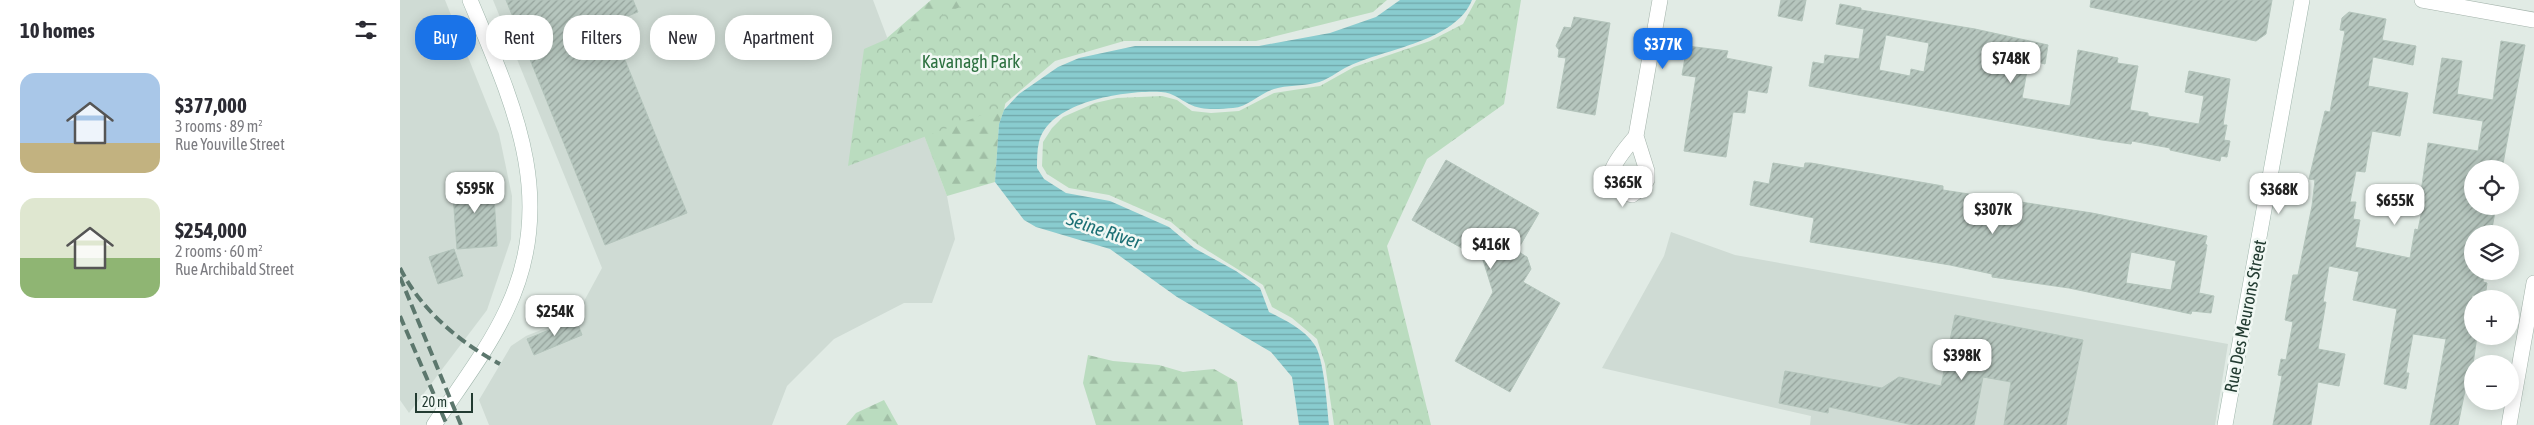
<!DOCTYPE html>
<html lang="en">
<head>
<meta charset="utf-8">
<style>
	:root { --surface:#fff; --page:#f2f2f3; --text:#2b2b33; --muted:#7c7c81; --accent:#1a73e8 }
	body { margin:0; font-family:"Asap Condensed",sans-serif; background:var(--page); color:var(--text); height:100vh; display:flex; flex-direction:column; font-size:19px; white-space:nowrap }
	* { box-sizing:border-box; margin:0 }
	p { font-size:16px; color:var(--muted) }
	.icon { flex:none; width:28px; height:28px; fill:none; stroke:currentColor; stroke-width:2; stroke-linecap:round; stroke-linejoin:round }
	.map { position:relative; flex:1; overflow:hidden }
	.sheet { display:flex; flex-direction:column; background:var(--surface); width:400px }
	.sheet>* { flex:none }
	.guide { position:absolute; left:15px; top:15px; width:475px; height:45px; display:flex; gap:10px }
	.fabs { position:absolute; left:2064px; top:160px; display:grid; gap:10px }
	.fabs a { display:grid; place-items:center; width:55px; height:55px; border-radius:50%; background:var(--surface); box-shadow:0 2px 12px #0003; font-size:25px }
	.scale { position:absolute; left:15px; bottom:12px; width:58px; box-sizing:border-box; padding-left:5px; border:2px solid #223b31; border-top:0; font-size:14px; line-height:18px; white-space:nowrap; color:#223b31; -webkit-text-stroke:4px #f1f8f4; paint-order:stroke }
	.price { position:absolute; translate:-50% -42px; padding:0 11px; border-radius:10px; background:#fff; color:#222; font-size:16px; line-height:32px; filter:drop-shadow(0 1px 2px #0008) }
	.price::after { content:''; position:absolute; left:50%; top:30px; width:15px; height:11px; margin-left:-8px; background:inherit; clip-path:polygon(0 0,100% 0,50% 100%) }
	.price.on { background:var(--accent); color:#fff }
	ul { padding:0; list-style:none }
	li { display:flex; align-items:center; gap:15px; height:125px; padding:0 20px }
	li span { display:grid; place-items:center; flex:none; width:140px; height:100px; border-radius:15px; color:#555 }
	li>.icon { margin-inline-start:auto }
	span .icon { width:60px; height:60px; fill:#fffc; stroke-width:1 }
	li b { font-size:21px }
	h2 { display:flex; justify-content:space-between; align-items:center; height:60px; padding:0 20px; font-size:21px }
	.pill { padding:0 18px; border-radius:20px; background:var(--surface); box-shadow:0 2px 12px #0003; font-size:18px; line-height:45px }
	.pill.on { background:var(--accent); color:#fff }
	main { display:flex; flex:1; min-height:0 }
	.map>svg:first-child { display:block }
	.built { fill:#cfdbd4 }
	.forest { fill:url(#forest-firs) }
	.park { fill:url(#park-crowns) }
	.water { fill:url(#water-rules) }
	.building { fill:url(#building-hatch); stroke:#b3c4bb; fill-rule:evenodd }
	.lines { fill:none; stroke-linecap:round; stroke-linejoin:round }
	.street-casing { stroke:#a4b3ab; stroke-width:16 }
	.secondary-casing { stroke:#a0b6ac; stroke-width:16 }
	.street { stroke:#fff; stroke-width:15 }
	.secondary { stroke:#fff; stroke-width:15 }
	.rail { stroke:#5c776d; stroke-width:4; stroke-dasharray:10 5; stroke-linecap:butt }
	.labels { text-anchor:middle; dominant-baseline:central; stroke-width:5; stroke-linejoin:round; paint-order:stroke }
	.park-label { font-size:18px; fill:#2d7140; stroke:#f1f8f4 }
	.street-label { font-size:18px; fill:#223b31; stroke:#f1f8f4 }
	.water-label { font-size:19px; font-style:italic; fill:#1d7075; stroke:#f1f8f4 }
</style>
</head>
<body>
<main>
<section class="sheet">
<h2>10 homes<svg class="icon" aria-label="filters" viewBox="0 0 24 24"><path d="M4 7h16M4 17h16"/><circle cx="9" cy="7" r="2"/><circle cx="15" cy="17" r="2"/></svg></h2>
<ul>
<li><span style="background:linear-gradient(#a9c7e8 70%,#c2b280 0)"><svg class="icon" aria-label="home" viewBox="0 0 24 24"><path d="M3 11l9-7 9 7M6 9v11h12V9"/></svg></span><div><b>$377,000</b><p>3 rooms · 89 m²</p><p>Rue Youville Street</p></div></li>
<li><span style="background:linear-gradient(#dfe7d0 60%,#8fb573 0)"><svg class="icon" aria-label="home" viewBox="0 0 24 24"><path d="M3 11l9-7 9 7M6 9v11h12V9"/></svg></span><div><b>$254,000</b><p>2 rooms · 60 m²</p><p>Rue Archibald Street</p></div></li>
</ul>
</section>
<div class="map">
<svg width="2134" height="425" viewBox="0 0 2134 425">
	<defs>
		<pattern id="forest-firs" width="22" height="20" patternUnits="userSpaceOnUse" patternTransform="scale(1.25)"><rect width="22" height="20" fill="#badcbf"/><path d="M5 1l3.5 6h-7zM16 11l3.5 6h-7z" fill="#a0bea5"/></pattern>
		<pattern id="park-crowns" width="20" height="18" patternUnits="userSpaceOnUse" patternTransform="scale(1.25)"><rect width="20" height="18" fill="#badcbf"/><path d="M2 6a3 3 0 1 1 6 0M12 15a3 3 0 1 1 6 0" fill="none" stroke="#a0bea5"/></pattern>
		<pattern id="water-rules" width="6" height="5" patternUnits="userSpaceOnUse" patternTransform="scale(1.25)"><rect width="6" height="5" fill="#89cccf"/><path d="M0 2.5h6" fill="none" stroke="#70a7a9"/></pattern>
		<pattern id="building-hatch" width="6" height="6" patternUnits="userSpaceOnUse" patternTransform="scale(1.25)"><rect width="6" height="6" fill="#b6c6be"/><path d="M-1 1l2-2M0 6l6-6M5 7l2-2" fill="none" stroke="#94a29b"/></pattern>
	</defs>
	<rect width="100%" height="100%" fill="#e1ebe5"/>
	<g class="built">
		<path d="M0,0H45L99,134L112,196L111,239L87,310L9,413L0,400Z"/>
		<path d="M93,0H473L547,196L555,239L532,303H504L434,339L387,386L372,425H89L79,400L111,346L126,336L176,316L202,268Z"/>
		<path d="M1271,232L1335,255L1828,344L1815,425H1410L1411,416L1202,368L1264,256Z"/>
	</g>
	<g class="forest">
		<path d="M531,0H711L618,40L604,110L599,124L595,182L547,196L487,38Z"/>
		<path d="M688,355L713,361L759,365L783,372L814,369L837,382L843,425H696L683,383Z"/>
		<path d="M484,400L498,425H446L456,413Z"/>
	</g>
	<g class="park">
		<path d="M576,0H987L973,12L856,41H724L655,61L600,108L448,166L464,49Z"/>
		<path d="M1076,0H1121L1104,104L1027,159L987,246L1031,425H934L925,364L917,339L892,318L872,307L863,285L797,244L771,222L709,195L669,188L647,174L642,166L643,142L652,128L663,117L695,103L717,98L762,96L777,100L792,111L811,113L839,111L874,93L920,86L954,67L1030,41L1063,24Z"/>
	</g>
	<path class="water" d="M1000,0H1072C1056,41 985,49 949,66C938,71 927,81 915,83C902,86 887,85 874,89C860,93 848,107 833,108C819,109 802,111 789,104C779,99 774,93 761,92C727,90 649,101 639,142C637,150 637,160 637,168L644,179L666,193L710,201L769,227L794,248L836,271L860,288L869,312C885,320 904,329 914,344C924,356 927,407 929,425H899L892,377L871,352L777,297L710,249L636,227L624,220L595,182L599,124L604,110L619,94L658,67L679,58L735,46H859L930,33L976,17Z"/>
	<g class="building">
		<path d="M106,0H233L238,12L210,23L287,213L205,245Z"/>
		<path d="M1381,0H1406L1402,21L1378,16Z"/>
		<path d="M1691,0H1872L1866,34L1856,41L1690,7Z"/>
		<path d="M1440,4L1461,8V10L1575,29L1648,45L1645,64L1629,60L1622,98L1670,106L1678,50L1718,58L1717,63L1738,66L1730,110L1748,113V116L1799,124L1804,96L1785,92L1789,71L1830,79L1823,125H1827L1824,140L1830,141L1827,157L1821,156L1820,161L1770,150V148L1732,141L1731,144L1702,140L1409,86L1413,62L1424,64L1425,55L1459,59L1464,29L1436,24ZM1486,35L1529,43L1524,72L1511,69L1510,76L1479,70Z"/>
		<path d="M1949,12L1986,19L1982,40L2016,46L2013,65L1973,57L1968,86L2008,93L2000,136L1972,131L1965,172L1956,171L1950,202H1956L1953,219L1960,220L1955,247L2010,258L2015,229L2018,230L2024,200L2020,199L2028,143L2078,151L2083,121L2033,113L2042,58L2062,61L2057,94L2093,100L2101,41L2125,45L2102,169H2072V206H2096L2091,234H2072V273L2084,276L2083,282L2087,283L2085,298L2072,295V336H2077L2072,371H2069L2058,425H2030L2046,339L2013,334L2006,373H2009L2006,389L1984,384L1997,309L1953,300L1959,272L1929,266L1923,302H1926L1918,349L1945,354L1939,386L1918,382L1911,425H1873L1882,376L1878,375L1881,359L1886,360L1893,322L1885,320L1893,275H1898L1912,206L1915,180L1909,179L1925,111L1930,112L1945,31L1940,30L1942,18Z"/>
		<path d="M1174,17L1210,23L1195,115L1157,108L1166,58L1158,57L1159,50L1156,46L1164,27L1171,28Z"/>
		<path d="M1287,46L1328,51L1326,58L1372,67L1367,93L1348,90L1345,113L1333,112L1326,157L1284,151L1296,77L1282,75Z"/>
		<path d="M1046,160L1139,213L1117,251L1127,257L1131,269L1123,282L1160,303L1110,392L1055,361L1093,292L1083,260L1012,220Z"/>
		<path d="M1373,163L1404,168L1405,163H1411L1543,186V190L1692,213L1807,236L1805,244L1807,245L1799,293L1814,296L1811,313L1792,311L1791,314L1669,288L1592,277V274L1550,265L1410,242L1414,218L1350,205L1354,181L1369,184ZM1731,252L1776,261L1771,290L1726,283Z"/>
		<path d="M93,179L97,246L57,249L52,181Z"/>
		<path d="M54,249L63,276L38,284L29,257Z"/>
		<path d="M1555,315L1683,340L1666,425H1604L1611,382L1583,377L1574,425H1513L1429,407L1428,413L1379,403L1385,371L1482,388L1499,377L1541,386Z"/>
		<path d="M176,319L182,335L134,355L127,339Z"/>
	</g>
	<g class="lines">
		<g class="street-casing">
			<g id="street">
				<path d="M2022,0L2134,20"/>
				<path d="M1236,136C1222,153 1189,187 1232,195L1241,188L1247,180V171L1236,136L1260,0"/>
				<path d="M2109,425L2134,283"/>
			</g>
		</g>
		<g class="secondary-casing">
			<g id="secondary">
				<path d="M34,425C59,387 88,350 107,309C159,199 113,103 70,0"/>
				<path d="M1825,425L1902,0"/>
			</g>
		</g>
		<use href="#street" class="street"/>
		<use href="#secondary" class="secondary"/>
		<g class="rail">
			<path d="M0,268C21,310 59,342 100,364"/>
			<path d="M0,277L61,425"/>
			<path d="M0,316L47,425"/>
		</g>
	</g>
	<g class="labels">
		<g class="park-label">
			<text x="571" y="61">Kavanagh Park</text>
		</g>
		<g class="street-label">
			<text transform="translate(1845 316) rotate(-79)">Rue Des Meurons Street</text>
		</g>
		<g class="water-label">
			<text transform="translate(704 230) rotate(19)">Seine River</text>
		</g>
	</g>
</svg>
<div class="fabs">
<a><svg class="icon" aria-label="locate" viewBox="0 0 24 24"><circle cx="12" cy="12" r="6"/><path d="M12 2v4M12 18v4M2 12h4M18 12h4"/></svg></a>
<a><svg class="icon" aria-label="layers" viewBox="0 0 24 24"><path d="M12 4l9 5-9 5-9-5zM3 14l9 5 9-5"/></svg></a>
<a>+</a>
<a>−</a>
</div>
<div class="scale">20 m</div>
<b class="price on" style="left:1263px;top:70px">$377K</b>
<b class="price" style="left:1611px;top:84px">$748K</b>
<b class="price" style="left:1223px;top:208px">$365K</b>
<b class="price" style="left:75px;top:214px">$595K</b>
<b class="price" style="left:1879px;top:215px">$368K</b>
<b class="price" style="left:1995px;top:226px">$655K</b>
<b class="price" style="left:1593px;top:235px">$307K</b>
<b class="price" style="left:1091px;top:270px">$416K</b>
<b class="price" style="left:155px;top:337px">$254K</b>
<b class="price" style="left:1562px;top:381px">$398K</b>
<div class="guide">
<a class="pill on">Buy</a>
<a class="pill">Rent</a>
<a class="pill">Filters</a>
<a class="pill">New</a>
<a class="pill">Apartment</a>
</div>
</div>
</main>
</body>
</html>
